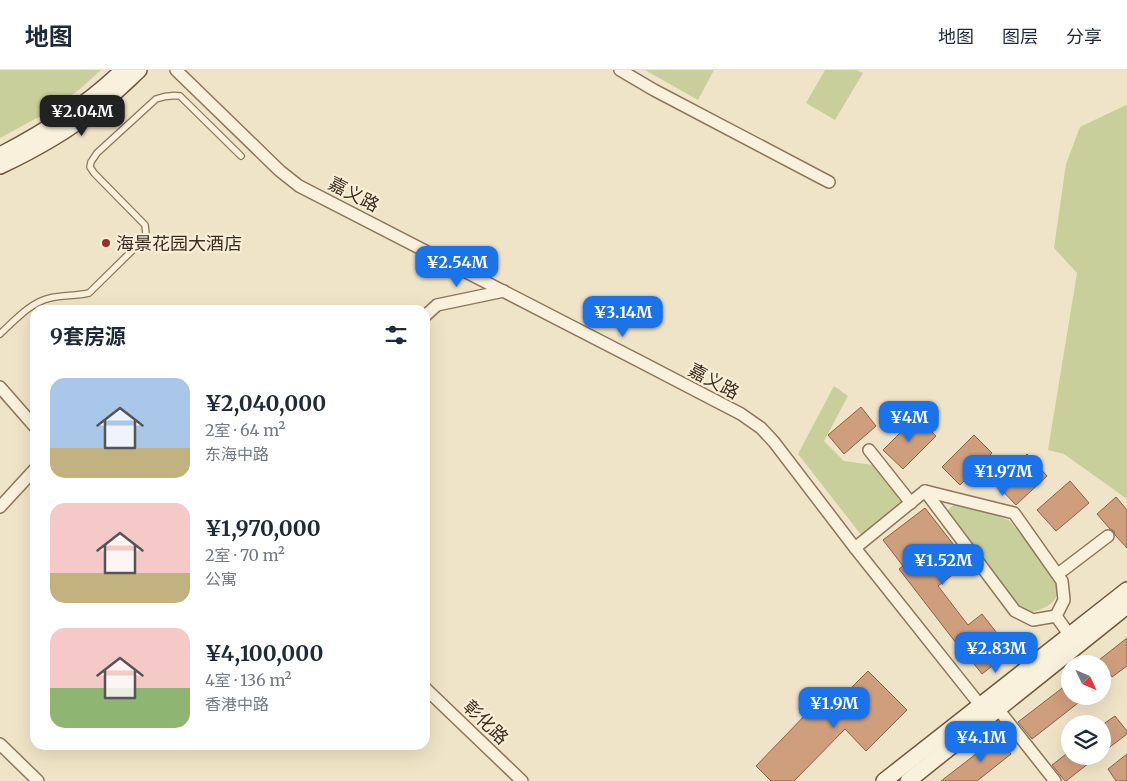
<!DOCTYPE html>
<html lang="zh">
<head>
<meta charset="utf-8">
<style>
	:root { --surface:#fff; --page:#f6f6f7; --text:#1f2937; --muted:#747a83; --line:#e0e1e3; --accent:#1a73e8 }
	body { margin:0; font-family:Merriweather,"Noto Sans SC",serif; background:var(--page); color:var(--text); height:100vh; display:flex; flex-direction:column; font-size:19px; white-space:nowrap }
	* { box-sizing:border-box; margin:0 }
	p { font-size:16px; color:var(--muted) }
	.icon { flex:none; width:28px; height:28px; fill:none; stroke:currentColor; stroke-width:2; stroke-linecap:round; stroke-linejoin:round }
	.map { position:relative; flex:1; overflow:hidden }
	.drawer { position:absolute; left:30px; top:235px; width:400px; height:445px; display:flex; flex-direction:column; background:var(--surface); border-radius:15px; box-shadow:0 5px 20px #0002 }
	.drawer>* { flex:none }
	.needle { width:32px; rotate:134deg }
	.fabs { position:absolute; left:1061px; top:585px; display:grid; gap:10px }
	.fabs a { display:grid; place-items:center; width:50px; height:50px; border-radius:50%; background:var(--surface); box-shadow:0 5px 20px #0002; font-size:25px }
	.price { position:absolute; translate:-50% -42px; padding:0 11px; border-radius:10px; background:var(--accent); color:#fff; font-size:16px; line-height:32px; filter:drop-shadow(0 1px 2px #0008) }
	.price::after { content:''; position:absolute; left:50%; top:30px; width:15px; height:11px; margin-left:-8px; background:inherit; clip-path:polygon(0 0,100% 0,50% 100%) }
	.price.current { background:#222; color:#fff }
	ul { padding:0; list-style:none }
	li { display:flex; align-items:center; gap:15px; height:125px; padding:0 20px }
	li span { display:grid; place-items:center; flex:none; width:140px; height:100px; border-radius:15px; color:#555 }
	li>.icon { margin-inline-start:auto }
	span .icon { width:60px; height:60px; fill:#fffc; stroke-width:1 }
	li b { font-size:21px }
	h2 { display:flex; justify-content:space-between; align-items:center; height:60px; padding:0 20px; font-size:21px }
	header { display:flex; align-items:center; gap:30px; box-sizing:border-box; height:70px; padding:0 25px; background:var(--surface); border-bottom:1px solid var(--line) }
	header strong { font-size:24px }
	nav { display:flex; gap:28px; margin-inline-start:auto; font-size:18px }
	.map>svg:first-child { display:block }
	.green { fill:#c9cf9b }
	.building { fill:#cf9f7d; stroke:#8d5f41 }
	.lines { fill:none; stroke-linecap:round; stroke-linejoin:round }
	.lane-casing { stroke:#8d765c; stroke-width:8 }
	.street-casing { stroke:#8d765c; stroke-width:14 }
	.secondary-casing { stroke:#6f573f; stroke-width:18 }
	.lane { stroke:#faf1dc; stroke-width:5.5 }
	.street { stroke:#faf1dc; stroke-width:11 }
	.secondary { stroke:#faf1dc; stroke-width:15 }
	.poi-dot { fill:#9e2a2b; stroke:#f7eed8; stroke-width:2 }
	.labels { text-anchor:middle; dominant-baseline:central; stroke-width:4.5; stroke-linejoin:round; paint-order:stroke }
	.street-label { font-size:18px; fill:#3d2e20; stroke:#f7eed8 }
	.poi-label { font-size:18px; fill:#3d2e20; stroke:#f7eed8; text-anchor:start }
</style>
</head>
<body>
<header>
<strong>地图</strong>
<nav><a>地图</a><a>图层</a><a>分享</a></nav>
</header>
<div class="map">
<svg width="1127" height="711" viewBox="0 0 1127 711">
	<rect width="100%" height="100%" fill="#f0e4c8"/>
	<g class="green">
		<path d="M0,0H101L80,19L48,42L0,68Z"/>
		<path d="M645,0H714L698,30Z"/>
		<path d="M825,0H857L863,3L835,50L806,33Z"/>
		<path d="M1126,35L1127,36V429L1064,384L1048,380L1077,203L1054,178L1066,94L1080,57Z"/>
		<path d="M834,316L848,326L824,371L844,391L873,395L903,432L862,466L798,384Z"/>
		<path d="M960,429L1010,451L1058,513C1059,534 1047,538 1029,543L1019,537L948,440Z"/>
	</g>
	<g class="building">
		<path d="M861,337L876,356L844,384L828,365Z"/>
		<path d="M916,347L936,366L903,399L883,380Z"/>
		<path d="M974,365L992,383L960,415L942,397Z"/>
		<path d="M1027,384L1047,406L1016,435L996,414Z"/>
		<path d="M1070,411L1089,433L1056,461L1037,440Z"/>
		<path d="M1116,427L1127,440V478L1115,465L1114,461L1110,459L1097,444Z"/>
		<path d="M925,438L968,493L938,516L968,555L982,544L1011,581L982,604L964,581L963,582L899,499L903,496L883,470Z"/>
		<path d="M1127,568V596L1112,607L1102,595V594L1099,590Z"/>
		<path d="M868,601L907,640L866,681L845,659L794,711H771L756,696L812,638L821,648Z"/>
		<path d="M1070,612V626H1087L1032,669L1018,652Z"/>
		<path d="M1115,646L1127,661V664L1102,683V655Z"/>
		<path d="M998,667L1011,684L977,711H941Z"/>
		<path d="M1070,681V686H1098L1066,711H1065L1052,695Z"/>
		<path d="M1127,684V711H1116L1108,699Z"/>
	</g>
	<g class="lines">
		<g class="lane-casing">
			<path id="lane" d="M0,264C14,251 31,232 50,228C63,225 76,226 89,223L144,169L146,164L145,155L94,103L90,97L91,92L97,83L156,29C164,26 172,25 180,26L241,86"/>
		</g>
		<g class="street-casing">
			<g id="street">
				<path d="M176,0L280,101L299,116L641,292L741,344L761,358L774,372L855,478L980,635L998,639L1055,711"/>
				<path d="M620,0L654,20L829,112"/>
				<path d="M425,246L437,235L504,221"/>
				<path d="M0,317L35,357"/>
				<path d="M869,380L911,433"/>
				<path d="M925,421L1015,541L1033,550L1056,546"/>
				<path d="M0,437L35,399"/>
				<path d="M855,478L925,421L1014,443L1062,511L1064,530L1056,546L1073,570"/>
				<path d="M1058,504L1108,466"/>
				<path d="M425,618L522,711"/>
				<path d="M0,674L38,711"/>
			</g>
		</g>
		<g class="secondary-casing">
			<g id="secondary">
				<path d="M0,85C45,62 87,35 123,0"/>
				<path d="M0,96C34,80 66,62 95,39C111,27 125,13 139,0"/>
				<path d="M884,711L1127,520"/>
				<path d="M908,711L1127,536"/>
			</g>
		</g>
		<use href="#lane" class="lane"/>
		<use href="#street" class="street"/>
		<use href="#secondary" class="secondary"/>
	</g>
	<circle class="poi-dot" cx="106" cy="173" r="5"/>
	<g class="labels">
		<g class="street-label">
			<text transform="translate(354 124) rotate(27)">嘉义路</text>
			<text transform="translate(714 311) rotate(28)">嘉义路</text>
			<text transform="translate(486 652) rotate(44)">彰化路</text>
		</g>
		<g class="poi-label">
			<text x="116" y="173">海景花园大酒店</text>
		</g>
	</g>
</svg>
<div class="fabs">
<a><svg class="needle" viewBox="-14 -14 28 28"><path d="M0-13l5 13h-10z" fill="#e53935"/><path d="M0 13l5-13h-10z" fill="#747a83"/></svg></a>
<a><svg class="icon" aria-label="layers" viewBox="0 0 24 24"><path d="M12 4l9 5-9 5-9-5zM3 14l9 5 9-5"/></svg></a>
</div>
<b class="price current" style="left:82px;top:67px">¥2.04M</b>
<b class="price" style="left:457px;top:218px">¥2.54M</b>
<b class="price" style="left:623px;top:268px">¥3.14M</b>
<b class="price" style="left:909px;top:373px">¥4M</b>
<b class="price" style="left:1003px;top:427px">¥1.97M</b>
<b class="price" style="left:943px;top:516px">¥1.52M</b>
<b class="price" style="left:996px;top:604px">¥2.83M</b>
<b class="price" style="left:834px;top:659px">¥1.9M</b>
<b class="price" style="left:981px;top:693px">¥4.1M</b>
<section class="drawer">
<h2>9套房源<svg class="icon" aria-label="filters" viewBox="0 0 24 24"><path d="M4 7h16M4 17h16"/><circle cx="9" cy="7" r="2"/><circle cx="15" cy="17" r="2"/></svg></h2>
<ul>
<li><span style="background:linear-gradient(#a9c7e8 70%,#c2b280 0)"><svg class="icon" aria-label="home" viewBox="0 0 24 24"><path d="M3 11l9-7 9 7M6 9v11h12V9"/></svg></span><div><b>¥2,040,000</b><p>2室 · 64 m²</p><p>东海中路</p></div></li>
<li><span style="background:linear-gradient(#f6c9c9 70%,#c2b280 0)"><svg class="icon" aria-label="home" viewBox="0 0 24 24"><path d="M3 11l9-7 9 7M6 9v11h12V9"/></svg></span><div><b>¥1,970,000</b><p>2室 · 70 m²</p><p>公寓</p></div></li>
<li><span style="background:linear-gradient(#f6c9c9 60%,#8fb573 0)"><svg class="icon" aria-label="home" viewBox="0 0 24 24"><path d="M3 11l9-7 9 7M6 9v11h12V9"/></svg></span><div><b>¥4,100,000</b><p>4室 · 136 m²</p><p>香港中路</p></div></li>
</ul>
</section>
</div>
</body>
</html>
